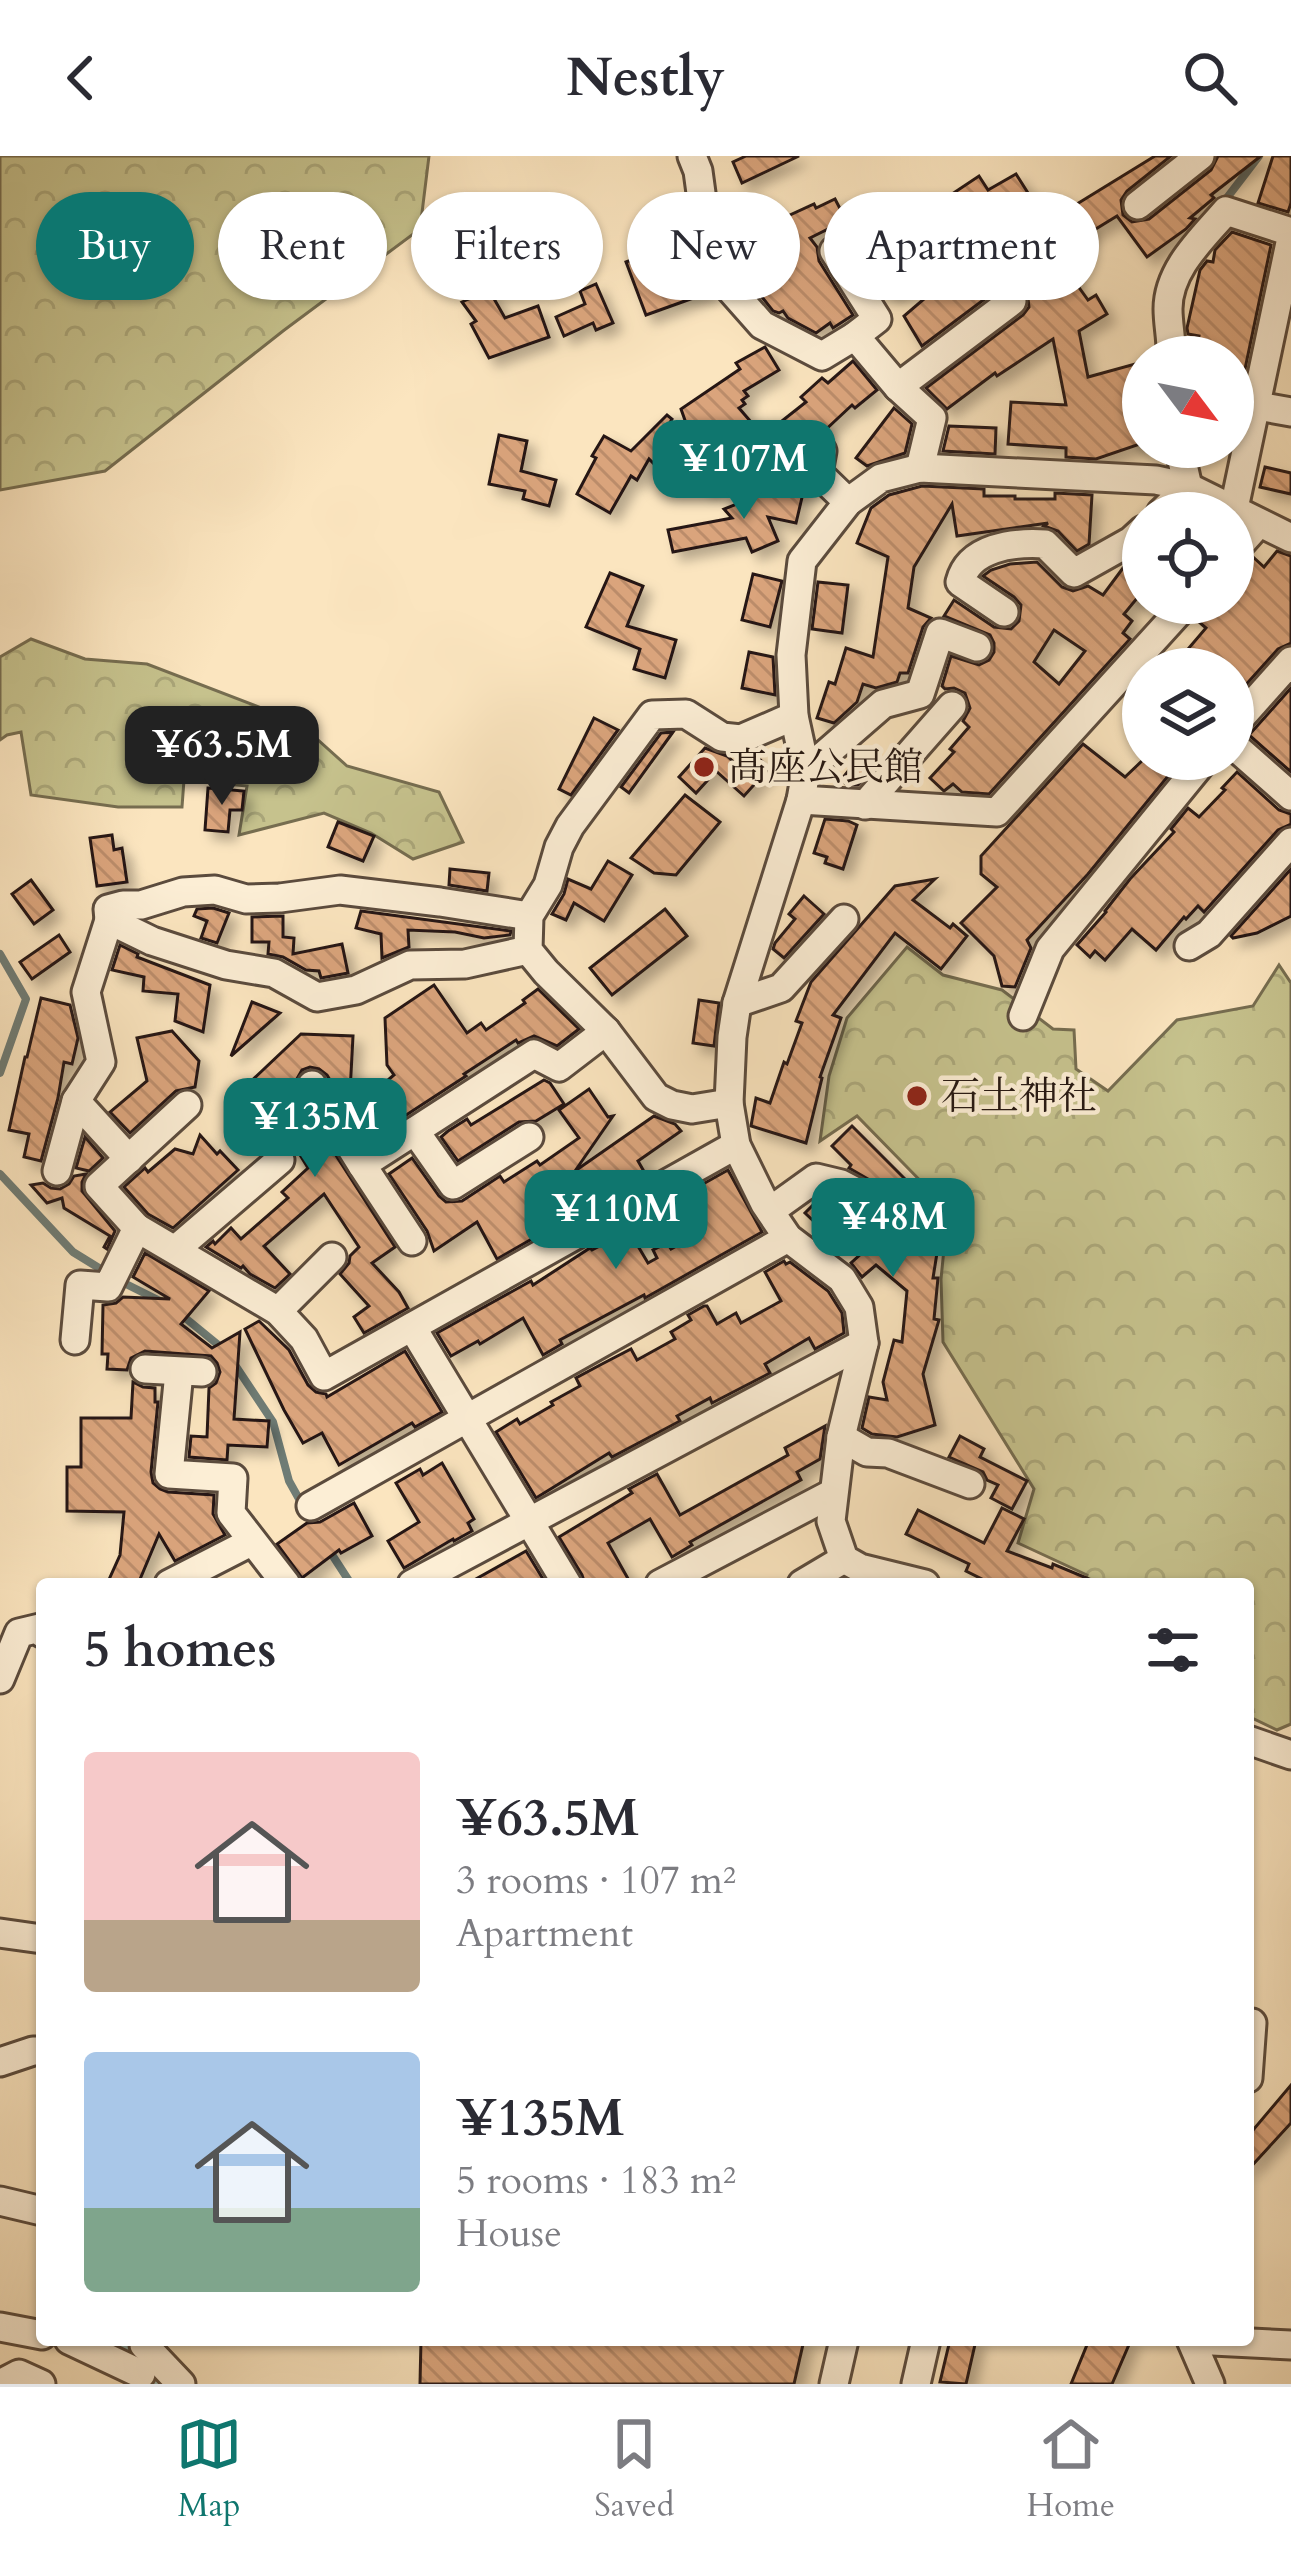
<!DOCTYPE html>
<html lang="en">
<head>
<meta charset="utf-8">
<style>
	:root { --surface:#fff; --page:#f2f2f3; --text:#2b2b33; --muted:#7c7c81; --line:#e1e1e2; --accent:#0f766e }
	body { margin:0; font-family:Cardo,"Noto Serif JP",serif; background:var(--page); color:var(--text); height:100vh; display:flex; flex-direction:column; font-size:45px; white-space:nowrap }
	* { box-sizing:border-box; margin:0 }
	p { font-size:39px; color:var(--muted) }
	.icon { flex:none; width:66px; height:66px; fill:none; stroke:currentColor; stroke-width:2; stroke-linecap:round; stroke-linejoin:round }
	.map { position:relative; flex:1; overflow:hidden }
	.details { position:absolute; left:36px; top:1422px; width:1218px; height:768px; display:flex; flex-direction:column; background:var(--surface); border-radius:12px; box-shadow:0 3px 9px #0004 }
	.details>* { flex:none }
	.banner { position:absolute; left:36px; top:36px; width:1221px; height:108px; display:flex; gap:24px }
	.needle { width:78px; rotate:122deg }
	.buttons { position:absolute; left:1122px; top:180px; display:grid; gap:24px }
	.buttons a { display:grid; place-items:center; width:132px; height:132px; border-radius:50%; background:var(--surface); box-shadow:0 3px 9px #0004; font-size:60px }
	.price { position:absolute; translate:-50% -102px; padding:0 27px; border-radius:24px; background:var(--accent); color:#fff; font-size:39px; line-height:78px; filter:drop-shadow(0 3px 6px #0008) }
	.price::after { content:''; position:absolute; left:50%; top:72px; width:36px; height:27px; margin-left:-18px; background:inherit; clip-path:polygon(0 0,100% 0,50% 100%) }
	.price.selected { background:#222; color:#fff }
	ul { padding:0; list-style:none }
	li { display:flex; align-items:center; gap:36px; height:300px; padding:0 48px }
	li span { display:grid; place-items:center; flex:none; width:336px; height:240px; border-radius:12px; color:#555 }
	li>.icon { margin-inline-start:auto }
	span .icon { width:144px; height:144px; fill:#fffc; stroke-width:1 }
	li b { font-size:51px }
	h2 { display:flex; justify-content:space-between; align-items:center; height:144px; padding:0 48px; font-size:51px }
	.tag { padding:0 42px; border-radius:54px; background:var(--surface); box-shadow:0 3px 9px #0004; font-size:42px; line-height:108px }
	.tag.selected { background:var(--accent); color:#fff }
	header { display:flex; justify-content:space-between; align-items:center; height:156px; padding:0 48px; background:var(--surface); font-size:54px; font-weight:800 }
	.dock { display:flex; justify-content:space-around; align-items:center; height:168px; border-top:3px solid var(--line); background:var(--surface); font-size:33px; color:var(--muted) }
	.dock a { display:grid; justify-items:center; gap:6px }
	.dock .selected { color:var(--accent) }
	.map>svg:first-child { display:block }
	.forest { fill:url(#forest-crowns); stroke:#766d50; stroke-width:3 }
	.lines { fill:none; stroke-linecap:round; stroke-linejoin:round }
	.stream { stroke:#6f7c75; stroke-width:8 }
	.river { stroke:#9fbeb7; stroke-width:42 }
	.building { fill:url(#building-back-hatch); stroke:#261812; stroke-width:3; fill-rule:evenodd; filter:url(#shadow) }
	.minor-casing { stroke:#5b4b3d; stroke-width:33 }
	.minor { stroke:#fceed5; stroke-width:27 }
	.poi-dot { fill:#8f2418; stroke:#fceed5; stroke-width:4.5 }
	.labels { text-anchor:middle; dominant-baseline:central; stroke-width:9; stroke-linejoin:round; paint-order:stroke }
	.poi-label { font-size:39px; fill:#261812; stroke:#fceed5; text-anchor:start }
</style>
</head>
<body>
<header><svg class="icon" aria-label="back" viewBox="0 0 24 24"><path d="M15 5l-7 7 7 7"/></svg>Nestly<svg class="icon" aria-label="search" viewBox="0 0 24 24"><circle cx="10" cy="10" r="6"/><path d="M15 15l6 6"/></svg></header>
<div class="map">
<svg width="1291" height="2228" viewBox="0 0 1291 2228">
	<defs>
		<pattern id="forest-crowns" width="20" height="18" patternUnits="userSpaceOnUse" patternTransform="scale(3)"><rect width="20" height="18" fill="#c6c28d"/><path d="M2 6a3 3 0 1 1 6 0M12 15a3 3 0 1 1 6 0" fill="none" stroke="#aaa679"/></pattern>
		<pattern id="building-back-hatch" width="6" height="6" patternUnits="userSpaceOnUse" patternTransform="scale(3)"><rect width="6" height="6" fill="#daa47c"/><path d="M-1 5l2 2M0 0l6 6M5-1l2 2" fill="none" stroke="#bb8c6a"/></pattern>
		<filter id="shadow"><feDropShadow dx="8" dy="8" stdDeviation="6" flood-color="#0004"/></filter>
	</defs>
	<rect width="100%" height="100%" fill="#fbe5bf"/>
	<filter id="stains"><feTurbulence type="fractalNoise" baseFrequency=".00167" numOctaves="4"/><feColorMatrix values="0 0 0 0 .2 0 0 0 0 .09 0 0 0 0 .02 0 0 0 .5 -.17"/></filter>
	<radialGradient id="worn" r=".72"><stop offset=".6" stop-color="#630" stop-opacity="0"/><stop offset="1" stop-color="#630" stop-opacity=".3"/></radialGradient>
	<g class="forest">
		<path d="M0,0H429L420,73L283,175L105,315L0,334Z"/>
		<path d="M31,483L85,503L147,508L298,566L347,610L439,636L463,686L413,703L371,677L324,657L239,679L247,630L184,624L182,651H118L31,639L21,576L7,579L0,584V501Z"/>
		<path d="M907,791L943,819L1002,834L1053,873L1074,874L1076,913L1108,935L1177,864L1253,850L1279,809L1291,827V1568L1277,1574L1248,1560V1428H1085L1087,1419L1018,1387L1034,1333L943,1186L941,1123L948,1053L857,960L820,985L829,920L847,862Z"/>
	</g>
	<g class="lines">
		<g class="stream">
			<path d="M1223,47L1259,0"/>
			<path d="M0,798L26,843L0,917"/>
			<path d="M0,1018L73,1096L107,1117"/>
			<path d="M120,1125L160,1145"/>
			<path d="M178,1156L222,1192"/>
			<path d="M235,1209L273,1266L289,1325L303,1350"/>
			<path d="M329,1394L351,1428"/>
		</g>
		<path class="river" d="M102,2184L127,2196L164,2228"/>
	</g>
	<g class="building">
		<path d="M746,0H799L742,27L733,6Z"/>
		<path d="M1155,0H1171L1127,35L1121,44L1123,59L1132,66L1149,63L1211,14L1218,0H1261L1211,39L1214,42L1190,62L1195,63L1186,73L1147,101L1117,60L1055,98L1088,144L1096,139L1107,158L1079,175L1088,221L1135,208L1143,235V287L1096,303L1066,301V292L1008,288L1011,246L1066,249L1053,183L997,220L995,217L947,253L926,232L1023,159L1029,151L1027,135L1018,128L1002,130L922,190L904,160L938,131L925,115L891,138L865,96L979,20L988,34L1016,18L1028,37L957,79L982,112L1048,71L1046,67Z"/>
		<path d="M1273,0H1291V47L1288,56L1258,47Z"/>
		<path d="M835,43L846,64L810,82L817,91L819,105L853,159L833,172L830,167L816,177L788,162L783,155L779,157L773,155L747,122L795,102L777,65L814,48L816,52Z"/>
		<path d="M1232,76L1271,89L1233,270V201H1195L1199,180L1188,178L1187,172L1200,114L1207,105L1213,106L1215,94Z"/>
		<path d="M670,90L676,107L695,99L710,136L646,159L626,106Z"/>
		<path d="M596,128L613,167L596,174L593,167L564,180L556,161L585,148L580,135Z"/>
		<path d="M489,134L505,162L538,150L549,181L489,202L471,168L476,165L462,146Z"/>
		<path d="M765,191L779,214L744,235L748,240L742,244L745,248L739,252L763,280L806,246L801,241L822,222L828,227L853,205L877,234L855,252L852,249L821,278L809,283L805,291L769,319L751,298L708,334L677,298L660,314L649,303L637,324L631,320L610,357L577,338L596,302L592,300L604,280L631,295L667,259L672,263L665,275L686,267L681,253L740,213L736,207Z"/>
		<path d="M894,252L912,268L905,297L867,310L856,302Z"/>
		<path d="M949,270L996,272L995,298L943,295Z"/>
		<path d="M499,279L527,285L521,315L556,324L549,350L523,343L525,335L489,328Z"/>
		<path d="M1265,311L1291,317V338L1260,331Z"/>
		<path d="M785,329L804,333L796,367L768,361L778,385L752,396L746,382L673,396L668,374L732,362L724,353Z"/>
		<path d="M922,330L984,333V340H1015V343H1055V337L1092,339L1089,388L1077,395L1058,375L1044,370L1048,367L957,380L952,348L914,411L908,452L931,462L923,471L908,517H900L897,526L876,532L863,528L857,546L834,567L817,562L829,526L835,528L846,492L873,501L888,401L857,387L871,352L889,339Z"/>
		<path d="M1277,395L1291,400V487L1278,493L1233,543V513H1171L1206,472L1198,465L1214,447H1233V414L1240,413L1253,401L1264,411Z"/>
		<path d="M1143,398V435L1124,458L1132,465L1123,477L1130,483L989,638L962,636L953,628L944,635L930,622L954,596L950,593L969,571L963,565L970,552L965,537L954,532L945,533L942,530L951,500L979,509L989,504L994,496V487L990,479L944,460L954,444L994,471L1011,473L1019,465L1021,449L1014,441L983,420L991,414L1010,408L1037,406L1062,431L1073,435L1088,430L1103,439L1126,408ZM1054,474L1085,495L1059,528L1034,506Z"/>
		<path d="M610,417L643,430L627,470L676,484L665,522L634,513L640,493L586,471Z"/>
		<path d="M753,418L782,425L770,471L742,464Z"/>
		<path d="M818,426L848,429L842,477L812,473Z"/>
		<path d="M749,496L773,501L775,539L742,532Z"/>
		<path d="M1291,532V616L1249,579Z"/>
		<path d="M594,562L618,574L571,639L559,633Z"/>
		<path d="M673,576L629,637L621,631L661,577Z"/>
		<path d="M1083,588L1125,621L1144,603H1182L1088,718L1027,784L1031,792L1015,831L1002,830L994,800L961,767L997,731L981,718V700Z"/>
		<path d="M705,592L727,600L736,608L743,600L753,597L769,612L744,640L716,615L696,637L679,621Z"/>
		<path d="M861,599L875,611L858,629H847L841,624Z"/>
		<path d="M1237,616L1279,654L1291,658V668L1278,674L1204,756L1198,750L1186,763L1184,761L1156,794L1132,773L1105,804L1095,795L1090,801L1077,789L1106,756L1105,755L1130,723L1174,676L1171,673L1188,652L1199,661L1225,634L1222,632Z"/>
		<path d="M208,632L244,635L242,654H230L228,676L205,674Z"/>
		<path d="M685,639L720,666L676,719L654,717L631,702Z"/>
		<path d="M825,663L848,665L857,669L843,713L825,707L827,701L814,697Z"/>
		<path d="M338,666L374,680L363,705L328,691Z"/>
		<path d="M112,679L114,694L122,692L127,726L97,730L90,682Z"/>
		<path d="M608,705L632,719L604,765L574,747L566,764L552,758L564,738L568,723L591,733Z"/>
		<path d="M450,713L489,717L487,735L449,729Z"/>
		<path d="M1291,713V760L1257,777L1233,782L1231,780Z"/>
		<path d="M935,723L913,744L950,772L953,768L967,780L941,813L895,777L833,859L841,862L820,921L822,922L806,987L751,970L756,942L770,947L784,906L787,908L802,867L796,865L811,826L895,730Z"/>
		<path d="M31,724L53,754L34,768L12,738Z"/>
		<path d="M804,740L824,758L784,802L773,793L775,787L795,763L789,758Z"/>
		<path d="M213,752L229,757L217,787L201,782L207,765L194,760L197,753Z"/>
		<path d="M665,753L687,780L612,839L590,812Z"/>
		<path d="M361,755L511,775L510,779L484,782L455,776L408,774L409,791L382,802L381,778L356,772Z"/>
		<path d="M283,760V781L294,782L293,798L342,788L348,817L321,822L319,815L306,814L283,801L268,798L269,786H252V761Z"/>
		<path d="M59,779L70,796L32,823L20,806Z"/>
		<path d="M120,789L138,798L137,801L210,829L203,876L175,865L178,838L143,835L144,821L112,814Z"/>
		<path d="M434,829L467,877L481,867L486,874L525,847L523,844L538,833L579,873L557,890L534,880L518,887L516,884L464,918L466,920L374,980L350,944L389,939L388,924L394,919L387,909L385,862Z"/>
		<path d="M41,842L70,849L78,882L72,908L64,906L58,942L41,1005L24,1001L29,978L9,974L25,901H27Z"/>
		<path d="M699,844L719,847L714,890L693,887Z"/>
		<path d="M252,846L280,857L231,900Z"/>
		<path d="M172,875L199,905L195,931L176,935L130,977L110,956L147,925L137,882Z"/>
		<path d="M301,878L353,880L349,955L327,919L319,913L310,911L302,914L294,928L297,939L395,1091L372,1107L399,1136L408,1152L364,1177L354,1161L369,1150L340,1118L349,1107L350,1100L359,1091L324,1038L264,1090L290,1118L275,1132L250,1118L243,1110L241,1112L206,1091L213,1085L215,1088L231,1072L241,1083L288,1042L282,1036L308,1012L289,981L293,978L273,937L243,965L227,948Z"/>
		<path d="M544,924L550,927L564,948L536,965L519,966L458,1005L441,981L448,975L467,963L471,969Z"/>
		<path d="M589,933L608,961L613,960L575,1015L654,960L675,968L681,975L638,1005L646,1019L567,1063L564,1059L535,1077L537,1080L497,1103L477,1066L434,1095L427,1075L389,1018L412,1002L439,1040L446,1046L462,1045L500,1020L504,1026L537,1005L540,1009L579,982L559,954Z"/>
		<path d="M852,970L922,1040L925,1036L943,1054L906,1094L937,1097L933,1122H938L934,1163L939,1164L923,1218L935,1269L897,1281L872,1278L862,1272L869,1241L887,1244L883,1226L894,1184L902,1186L907,1135L876,1109L862,1121L851,1107L862,1097L833,1068L825,1076L805,1057L820,1042L866,1059L875,1057L881,1050L884,1041L880,1030L849,1012L851,1009L832,990Z"/>
		<path d="M200,979L217,998L220,995L238,1014L173,1072L148,1058L124,1031L145,1012L148,1016L175,993L193,998Z"/>
		<path d="M85,981L103,1002L89,1015L76,1012Z"/>
		<path d="M728,1014L762,1076L645,1142L644,1139L560,1184L562,1188L543,1199L523,1162L480,1188L478,1185L451,1200L437,1177L531,1125L533,1129L590,1092L592,1094L629,1075L648,1107L657,1102L653,1094L667,1087L671,1093L682,1087L662,1051Z"/>
		<path d="M86,1018L82,1026V1035L115,1075L107,1093L104,1091L110,1080L64,1052L62,1042L47,1047L31,1029L43,1027L51,1032L60,1033L69,1028L74,1020Z"/>
		<path d="M145,1097L209,1135L181,1168L212,1192L240,1176L234,1263L269,1265L267,1291L228,1289L227,1304L189,1301L191,1280L207,1281L209,1232L216,1227L220,1216L217,1207L211,1200L145,1195L131,1202L127,1214L107,1213L108,1198H102L103,1149L116,1147L123,1141L170,1143L133,1121Z"/>
		<path d="M784,1105L786,1108L790,1106L828,1135L842,1157L844,1177L815,1193L809,1182L765,1208L770,1217L712,1247L710,1242L677,1260L680,1265L612,1301L609,1297L536,1342L496,1276L517,1263L520,1268L553,1249L551,1246L580,1230L576,1222L602,1208L631,1193L637,1204L675,1183L671,1176L691,1164L688,1159L704,1150H707L717,1168L736,1157L741,1167L781,1145L765,1116Z"/>
		<path d="M259,1165L289,1194L308,1229L316,1236L326,1238L327,1241L405,1195L442,1256L415,1271L412,1267L339,1309L322,1277L303,1287L284,1254L245,1173Z"/>
		<path d="M133,1226L143,1231L155,1232V1246H158L151,1316L153,1327L160,1333L168,1336L214,1339L213,1358L225,1379L175,1405L159,1378L138,1428H107L120,1399L124,1356L67,1355V1311H81V1262H131Z"/>
		<path d="M825,1270L820,1303L797,1316L801,1324L690,1386L692,1389L672,1401L650,1363L608,1387L631,1428H585L582,1419L559,1381L632,1337L629,1333L657,1318L680,1359L788,1299L785,1292Z"/>
		<path d="M960,1280L984,1293L980,1301L1027,1325L1012,1353L991,1342L998,1329L987,1324L983,1316L949,1301Z"/>
		<path d="M442,1307L474,1363L468,1367L472,1375L454,1385L453,1383L404,1412L388,1385L419,1366L396,1327L420,1313L423,1319Z"/>
		<path d="M354,1347L372,1380L341,1397L339,1394L302,1422L277,1388L307,1367L320,1366Z"/>
		<path d="M1002,1352L1024,1363L1007,1395L1052,1412L1053,1408L1101,1428H992L966,1415L969,1408L906,1378L918,1354L984,1387Z"/>
		<path d="M526,1395L546,1428H467Z"/>
		<path d="M1291,1929V1967L1248,2014V1980Z"/>
		<path d="M421,2184H804L794,2228H420Z"/>
		<path d="M950,2184H976L966,2228L940,2226Z"/>
		<path d="M1089,2184H1131L1112,2228H1071Z"/>
	</g>
	<g class="lines">
		<g class="minor-casing">
			<g id="minor">
				<path d="M692,0L698,15L707,81L724,126L762,169L822,200L855,180"/>
				<path d="M1138,49L1200,0"/>
				<path d="M834,95L877,163L855,180L898,231"/>
				<path d="M1171,201C1172,185 1168,169 1168,153C1168,113 1203,82 1226,55L1291,76"/>
				<path d="M1258,250L1291,256"/>
				<path d="M822,295L818,317L848,346"/>
				<path d="M920,312L932,262L898,231L1012,145"/>
				<path d="M1232,351L1236,343L1291,82"/>
				<path d="M1161,357L1188,331L1179,291"/>
				<path d="M1233,396L1259,367"/>
				<path d="M1004,456L960,426C969,391 1013,386 1045,388L1074,417L1131,385L1143,374"/>
				<path d="M1233,570L1291,505"/>
				<path d="M1233,589L1291,640"/>
				<path d="M806,615L883,548L920,538L940,477L977,491"/>
				<path d="M801,644L997,656L1187,447"/>
				<path d="M865,649L952,550"/>
				<path d="M109,764L108,753L123,749H141L183,736L215,734L246,743L280,742L340,734L440,746L529,760"/>
				<path d="M1189,790L1209,778L1291,686"/>
				<path d="M737,847L781,832L844,763"/>
				<path d="M1023,860L1050,793L1205,603"/>
				<path d="M312,929L362,1009"/>
				<path d="M729,947L692,953L672,949L656,941L606,875L546,816L528,794L529,760L548,729L559,691L570,670L652,559L686,558L722,581L741,583L794,560"/>
				<path d="M415,975L453,1029L529,981"/>
				<path d="M129,1003L76,945L101,906L86,836L109,764L152,785L226,809L274,817L317,841L356,834L410,809L465,808L528,794"/>
				<path d="M57,1015L76,945"/>
				<path d="M770,1055L816,1022L841,1028L866,1041"/>
				<path d="M137,1072L99,1030L187,949"/>
				<path d="M412,1085L362,1009L534,898L559,911L606,875"/>
				<path d="M176,1093L280,1004"/>
				<path d="M278,1155L332,1101"/>
				<path d="M412,1171L567,1428"/>
				<path d="M75,1184L80,1129L108,1131L137,1072L278,1155L304,1183L324,1220L736,989"/>
				<path d="M145,1213L202,1216"/>
				<path d="M179,1216L169,1318L233,1322L231,1357L286,1428"/>
				<path d="M841,1281L867,1296L888,1297L970,1328"/>
				<path d="M311,1350L788,1082"/>
				<path d="M169,1428L251,1386"/>
				<path d="M412,1428L864,1187"/>
				<path d="M660,1428L833,1337"/>
				<path d="M802,1428L844,1403"/>
				<path d="M925,1428L860,1412L844,1403L831,1365L841,1281L864,1187L859,1151L842,1123L788,1082L765,1048L736,989L729,947L732,881L737,847L801,644L806,615L794,560L791,499L802,405L848,346L881,322L920,312L1156,324L1188,331L1291,382"/>
				<path d="M0,1523L19,1477L40,1472L42,1477"/>
				<path d="M1248,1584L1291,1599"/>
				<path d="M0,1777L42,1783"/>
				<path d="M0,1906L33,1895H42"/>
				<path d="M1248,1922L1252,1867"/>
				<path d="M0,2045L42,2055"/>
				<path d="M0,2171L42,2179"/>
				<path d="M69,2184L141,2218"/>
				<path d="M1191,2184L1210,2228"/>
				<path d="M1192,2184L1291,2189"/>
				<path d="M144,2189L181,2228"/>
				<path d="M0,2228L19,2218L41,2228"/>
				<path d="M834,2228L844,2184"/>
				<path d="M916,2228L926,2184"/>
			</g>
		</g>
		<use href="#minor" class="minor"/>
	</g>
	<g class="poi-dot">
		<circle cx="704" cy="611" r="12"/>
		<circle cx="917" cy="940" r="12"/>
	</g>
	<g class="labels">
		<g class="poi-label">
			<text x="728" y="611">髙座公民館</text>
			<text x="941" y="940">石土神社</text>
		</g>
	</g>
	<rect width="100%" height="100%" filter="url(#stains)"/>
	<rect width="100%" height="100%" fill="url(#worn)"/>
</svg>
<div class="buttons">
<a><svg class="needle" viewBox="-14 -14 28 28"><path d="M0-13l5 13h-10z" fill="#e53935"/><path d="M0 13l5-13h-10z" fill="#7c7c81"/></svg></a>
<a><svg class="icon" aria-label="locate" viewBox="0 0 24 24"><circle cx="12" cy="12" r="6"/><path d="M12 2v4M12 18v4M2 12h4M18 12h4"/></svg></a>
<a><svg class="icon" aria-label="layers" viewBox="0 0 24 24"><path d="M12 4l9 5-9 5-9-5zM3 14l9 5 9-5"/></svg></a>
</div>
<b class="price" style="left:744px;top:366px">¥107M</b>
<b class="price selected" style="left:222px;top:652px">¥63.5M</b>
<b class="price" style="left:315px;top:1024px">¥135M</b>
<b class="price" style="left:616px;top:1116px">¥110M</b>
<b class="price" style="left:893px;top:1124px">¥48M</b>
<div class="banner">
<a class="tag selected">Buy</a>
<a class="tag">Rent</a>
<a class="tag">Filters</a>
<a class="tag">New</a>
<a class="tag">Apartment</a>
</div>
<section class="details">
<h2>5 homes<svg class="icon" aria-label="filters" viewBox="0 0 24 24"><path d="M4 7h16M4 17h16"/><circle cx="9" cy="7" r="2"/><circle cx="15" cy="17" r="2"/></svg></h2>
<ul>
<li><span style="background:linear-gradient(#f6c9c9 70%,#b9a48a 0)"><svg class="icon" aria-label="home" viewBox="0 0 24 24"><path d="M3 11l9-7 9 7M6 9v11h12V9"/></svg></span><div><b>¥63.5M</b><p>3 rooms · 107 m²</p><p>Apartment</p></div></li>
<li><span style="background:linear-gradient(#a9c7e8 65%,#7fa58c 0)"><svg class="icon" aria-label="home" viewBox="0 0 24 24"><path d="M3 11l9-7 9 7M6 9v11h12V9"/></svg></span><div><b>¥135M</b><p>5 rooms · 183 m²</p><p>House</p></div></li>
</ul>
</section>
</div>
<nav class="dock">
<a class="selected"><svg class="icon" aria-label="map" viewBox="0 0 24 24"><path d="M3 6l6-2 6 2 6-2v14l-6 2-6-2-6 2zM9 4v14M15 6v14"/></svg>Map</a>
<a><svg class="icon" aria-label="saved" viewBox="0 0 24 24"><path d="M7 4h10v16l-5-4-5 4z"/></svg>Saved</a>
<a><svg class="icon" aria-label="home" viewBox="0 0 24 24"><path d="M3 11l9-7 9 7M6 9v11h12V9"/></svg>Home</a>
</nav>
</body>
</html>
